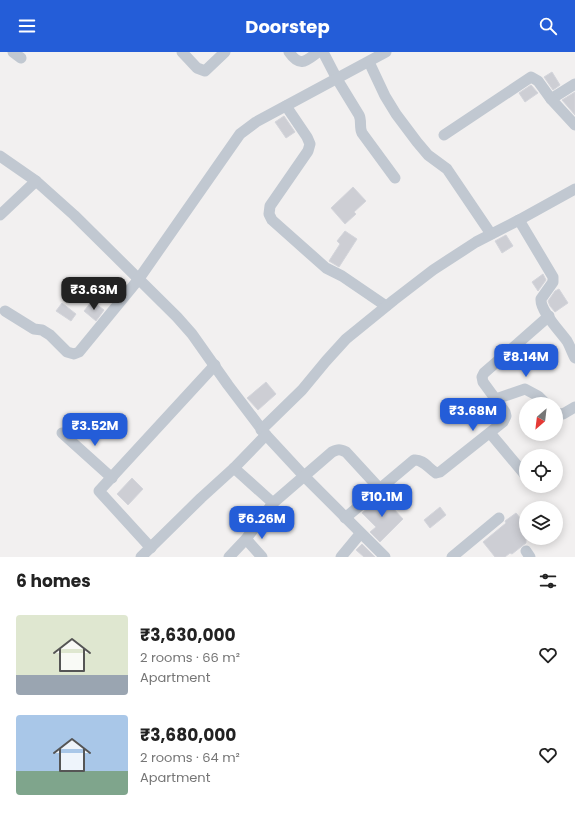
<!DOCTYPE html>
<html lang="en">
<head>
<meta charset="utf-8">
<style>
	:root { --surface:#fff; --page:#f6f6f6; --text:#222; --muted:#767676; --accent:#245dd8 }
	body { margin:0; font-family:Poppins,sans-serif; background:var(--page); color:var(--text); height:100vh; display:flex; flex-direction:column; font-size:15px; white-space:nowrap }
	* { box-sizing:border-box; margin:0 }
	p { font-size:13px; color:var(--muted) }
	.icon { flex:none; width:22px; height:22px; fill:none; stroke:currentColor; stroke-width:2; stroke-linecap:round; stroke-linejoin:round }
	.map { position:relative; height:505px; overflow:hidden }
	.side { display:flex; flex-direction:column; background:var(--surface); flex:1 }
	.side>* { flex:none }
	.needle { width:26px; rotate:208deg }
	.tools { position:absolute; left:519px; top:345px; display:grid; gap:8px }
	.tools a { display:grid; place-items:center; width:44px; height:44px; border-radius:50%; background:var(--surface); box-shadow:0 2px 10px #0003; font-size:20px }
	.price { position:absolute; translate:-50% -34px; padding:0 9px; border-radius:8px; background:var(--accent); color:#fff; font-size:13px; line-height:26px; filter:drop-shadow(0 1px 2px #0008) }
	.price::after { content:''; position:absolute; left:50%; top:24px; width:12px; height:9px; margin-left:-6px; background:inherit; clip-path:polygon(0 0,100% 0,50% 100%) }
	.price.selected { background:#222; color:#fff }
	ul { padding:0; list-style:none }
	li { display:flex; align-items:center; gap:12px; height:100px; padding:0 16px }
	li span { display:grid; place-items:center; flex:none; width:112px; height:80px; border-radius:4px; color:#555 }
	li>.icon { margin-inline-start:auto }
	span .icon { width:48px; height:48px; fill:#fffc; stroke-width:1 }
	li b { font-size:17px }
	h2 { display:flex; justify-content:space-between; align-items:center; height:48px; padding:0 16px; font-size:17px }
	header { display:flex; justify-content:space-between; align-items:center; height:52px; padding:0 16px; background:var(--accent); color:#fff; font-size:18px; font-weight:700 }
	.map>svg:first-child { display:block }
	.building { fill:#cdced4; stroke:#d4d5db }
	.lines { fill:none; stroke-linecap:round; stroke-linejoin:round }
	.street { stroke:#c1c8d1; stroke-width:11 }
</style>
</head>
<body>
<header><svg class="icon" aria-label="menu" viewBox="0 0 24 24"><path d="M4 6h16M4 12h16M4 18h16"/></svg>Doorstep<svg class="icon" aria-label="search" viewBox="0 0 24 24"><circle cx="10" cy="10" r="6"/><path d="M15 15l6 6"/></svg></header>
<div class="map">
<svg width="575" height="505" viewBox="0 0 575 505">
	<rect width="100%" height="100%" fill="#f2f0f0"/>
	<g class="building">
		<path d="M552,20L560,33L553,38L544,25Z"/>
		<path d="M531,33L538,41L525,50L519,41Z"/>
		<path d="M575,40V63L562,48Z"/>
		<path d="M284,64L295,80L286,86L275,70Z"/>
		<path d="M353,135L366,149L354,160L356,162L345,172L331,156Z"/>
		<path d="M345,179L357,187L339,215L329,209L340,192L337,189Z"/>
		<path d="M506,183L513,194L502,201L495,189Z"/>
		<path d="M543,222L546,228L538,239L532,230Z"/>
		<path d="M559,237L568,251L555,260L550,254L548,249L555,239Z"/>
		<path d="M92,249L104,258L96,269L84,259Z"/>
		<path d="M62,251L76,262L71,269L56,259Z"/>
		<path d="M266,330L276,342L258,358L247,346Z"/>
		<path d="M132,426L143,437L128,453L117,442Z"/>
		<path d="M383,443L393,453L392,455L403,467L380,490L370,480L376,475L362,461Z"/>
		<path d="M440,455L446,463L430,476L424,468Z"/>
		<path d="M516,461L526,473V491L512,502L510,501L505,505H495L483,490L506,471L505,469Z"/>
		<path d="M362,492L375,505H364L356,498Z"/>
	</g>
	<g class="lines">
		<g class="street">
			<path d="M13,0L21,6"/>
			<path d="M182,0L197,16L205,19L225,0"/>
			<path d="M289,0C300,16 306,9 318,0"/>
			<path d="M323,0L337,27L359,63C362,69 359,75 362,81L395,126"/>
			<path d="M369,10L385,44L396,62L417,90L428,103L447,117L491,182"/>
			<path d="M551,47L575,32"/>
			<path d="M286,54L307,85L310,92L308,99L270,154L269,162L272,168L326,216L342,224L386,254"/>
			<path d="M444,83L531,25L538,29L551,47L575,73"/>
			<path d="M0,104L36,129L74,163L177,265L192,282L228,333L266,383L304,424L385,505"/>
			<path d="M0,163L36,129"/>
			<path d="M519,168L553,225V230L541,247C540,259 560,279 567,289C570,294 572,301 575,306"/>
			<path d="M5,259L34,277L42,278L50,283L67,300L74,302L79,300L138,228L240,82L256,70L386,0"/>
			<path d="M496,347L525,337L538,344L546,352"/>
			<path d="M556,361L563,362L575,355"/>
			<path d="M261,378L302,338L326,309L346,287L394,248L433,218L476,190L519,168L575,137"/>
			<path d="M62,381L112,426"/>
			<path d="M490,381L526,424"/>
			<path d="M234,416L273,451"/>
			<path d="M345,466L414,408C423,407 428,416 436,421L440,420L503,370L506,364L505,360L483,330L482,325L484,321L549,264"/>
			<path d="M246,487L262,505"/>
			<path d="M151,496L99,439L215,313"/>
			<path d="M526,499L530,505"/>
			<path d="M141,505L201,446L234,416L266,383"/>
			<path d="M229,505L246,487L273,451L332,400C338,397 340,397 346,400L380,437"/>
			<path d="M341,505L360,482"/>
			<path d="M452,505L499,466"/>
		</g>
	</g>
</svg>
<div class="tools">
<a><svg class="needle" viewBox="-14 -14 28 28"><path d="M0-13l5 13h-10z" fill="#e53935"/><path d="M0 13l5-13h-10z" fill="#767676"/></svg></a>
<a><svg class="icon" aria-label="locate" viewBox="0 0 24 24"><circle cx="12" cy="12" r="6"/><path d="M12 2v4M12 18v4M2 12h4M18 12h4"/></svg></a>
<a><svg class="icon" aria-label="layers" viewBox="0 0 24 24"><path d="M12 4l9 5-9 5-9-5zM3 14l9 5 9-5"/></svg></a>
</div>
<b class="price selected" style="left:94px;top:259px">₹3.63M</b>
<b class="price" style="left:526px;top:326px">₹8.14M</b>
<b class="price" style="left:473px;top:380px">₹3.68M</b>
<b class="price" style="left:95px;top:395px">₹3.52M</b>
<b class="price" style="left:382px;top:466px">₹10.1M</b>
<b class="price" style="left:262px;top:488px">₹6.26M</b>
</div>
<section class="side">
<h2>6 homes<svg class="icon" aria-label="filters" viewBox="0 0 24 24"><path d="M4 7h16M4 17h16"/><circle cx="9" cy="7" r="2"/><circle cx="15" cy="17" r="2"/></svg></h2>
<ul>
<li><span style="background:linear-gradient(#dfe7d0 75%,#9aa5b1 0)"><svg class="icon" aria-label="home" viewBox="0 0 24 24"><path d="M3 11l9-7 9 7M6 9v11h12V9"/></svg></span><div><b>₹3,630,000</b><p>2 rooms · 66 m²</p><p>Apartment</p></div><svg class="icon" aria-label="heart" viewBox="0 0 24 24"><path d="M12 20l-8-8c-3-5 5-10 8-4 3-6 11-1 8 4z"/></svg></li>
<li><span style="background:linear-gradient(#a9c7e8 70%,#7fa58c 0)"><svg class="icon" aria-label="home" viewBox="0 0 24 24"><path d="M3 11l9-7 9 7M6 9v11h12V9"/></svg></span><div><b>₹3,680,000</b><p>2 rooms · 64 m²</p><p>Apartment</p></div><svg class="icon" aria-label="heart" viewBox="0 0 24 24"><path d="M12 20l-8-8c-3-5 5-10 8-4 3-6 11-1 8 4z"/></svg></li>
</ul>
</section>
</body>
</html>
